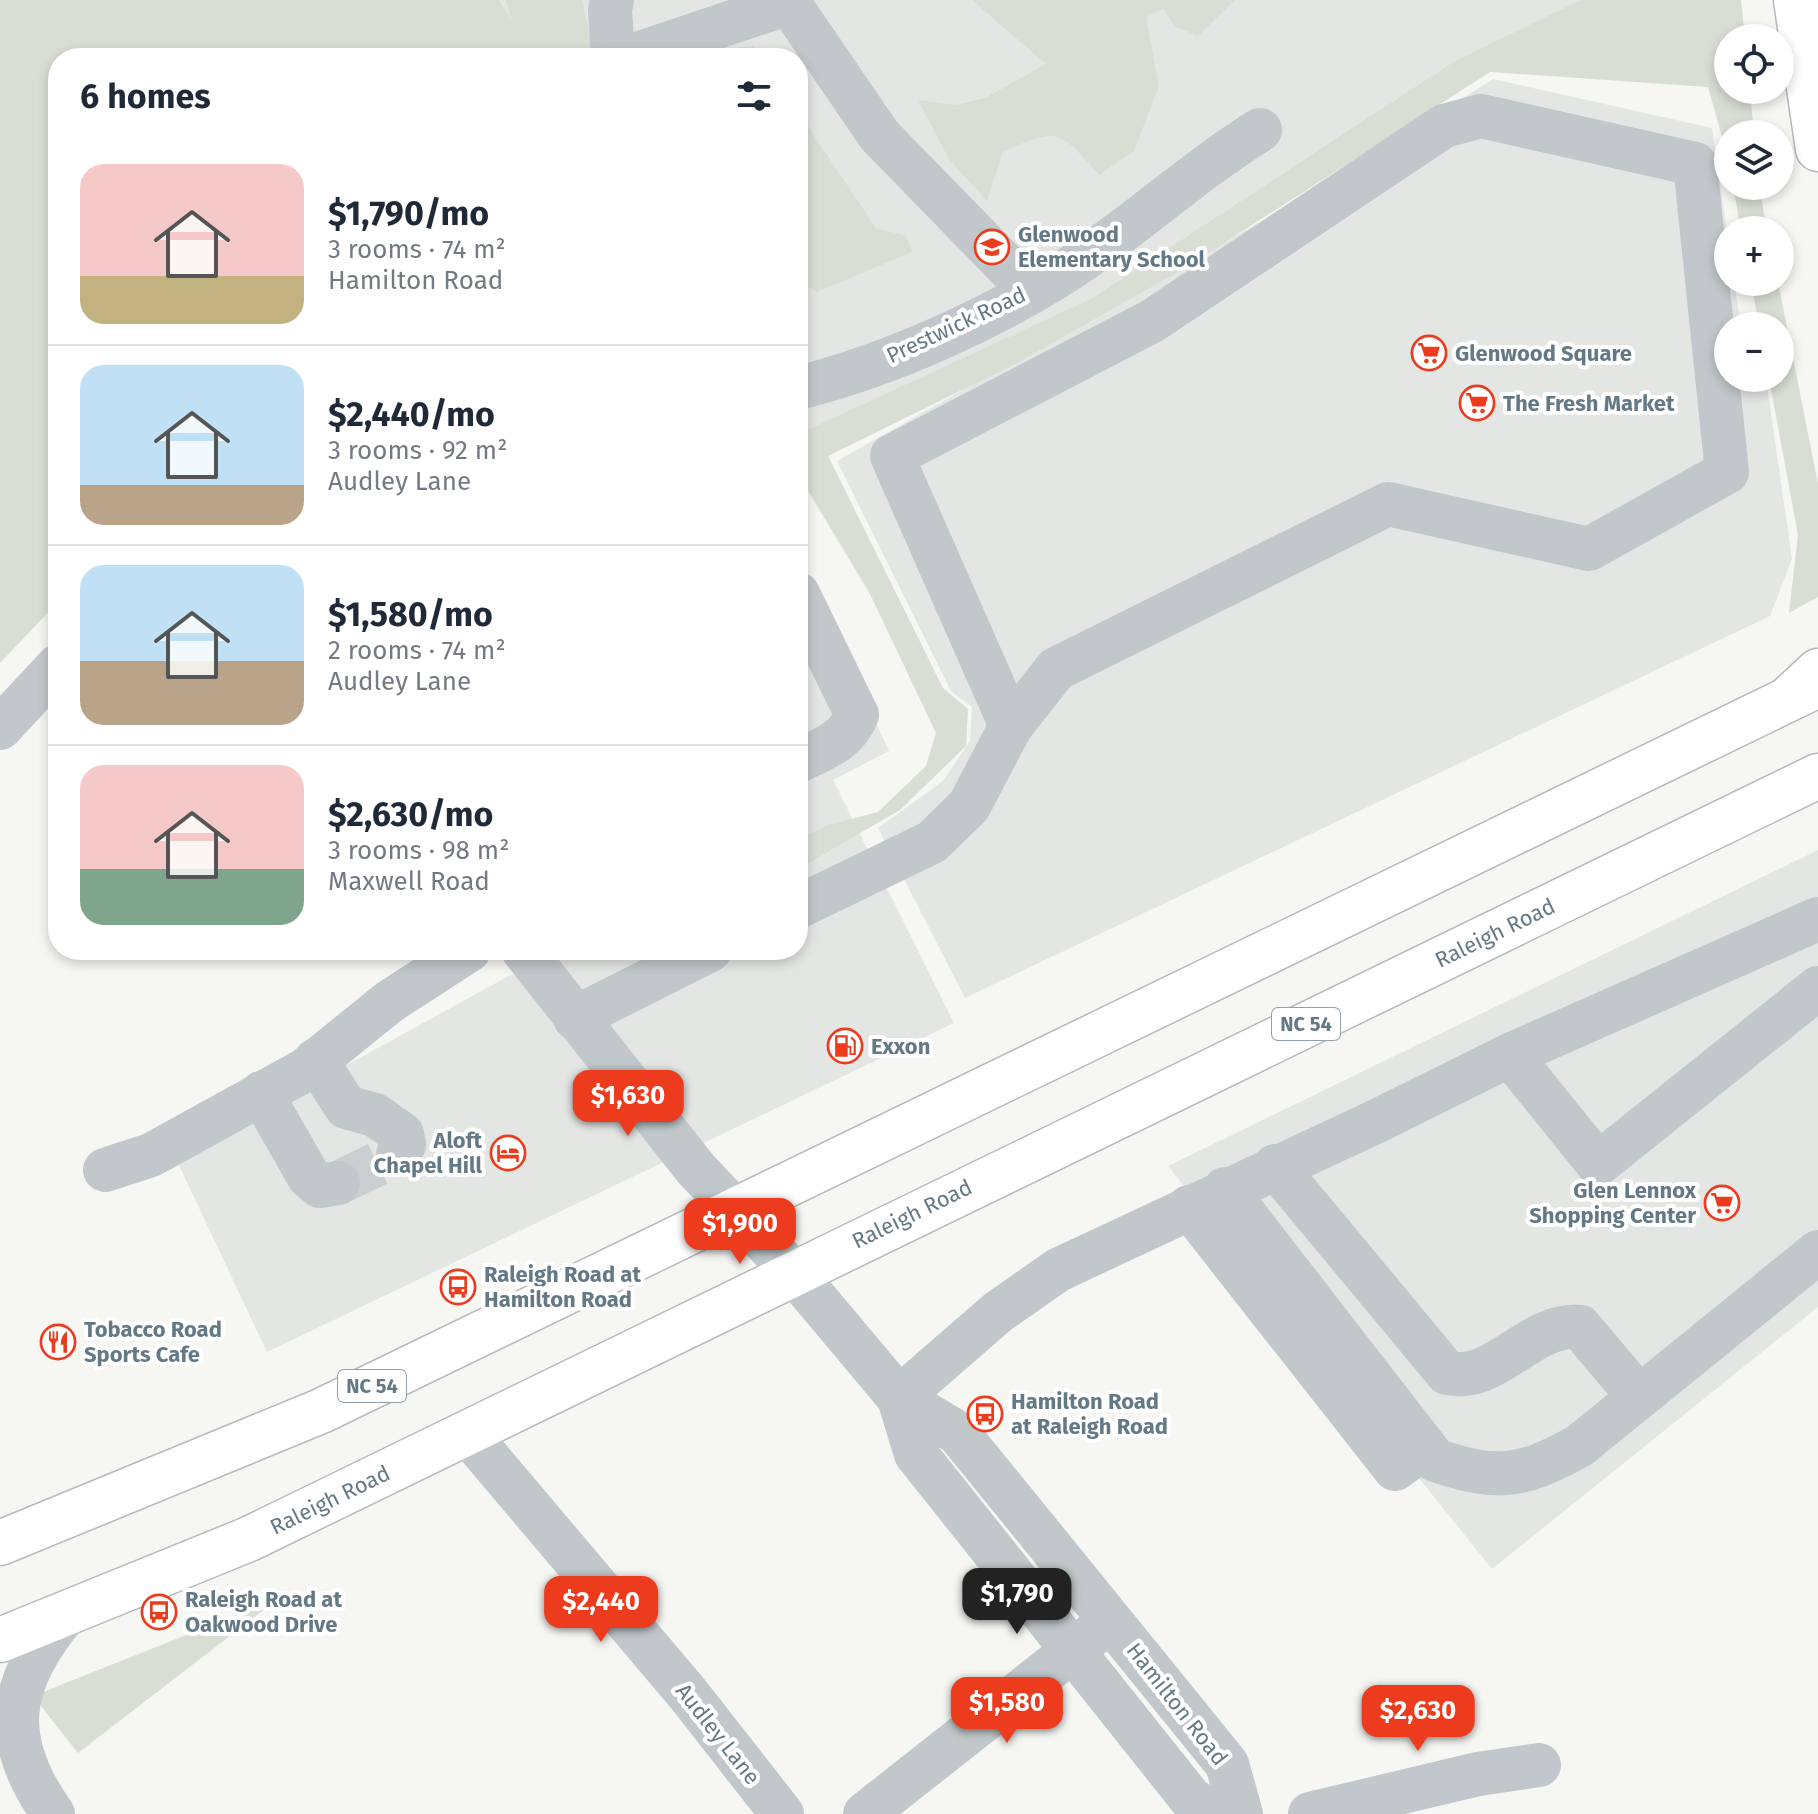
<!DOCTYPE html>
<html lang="en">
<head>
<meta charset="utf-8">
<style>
	:root { --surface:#fff; --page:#f2f2f3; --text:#1f2937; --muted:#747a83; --line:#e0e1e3; --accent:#ed3c1d }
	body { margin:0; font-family:"Fira Sans",sans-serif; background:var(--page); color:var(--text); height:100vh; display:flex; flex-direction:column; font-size:30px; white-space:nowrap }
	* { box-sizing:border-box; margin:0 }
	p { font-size:26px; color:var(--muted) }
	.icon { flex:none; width:44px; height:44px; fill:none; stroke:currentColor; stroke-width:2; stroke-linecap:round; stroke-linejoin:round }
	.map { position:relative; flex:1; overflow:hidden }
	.sheet { position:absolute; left:48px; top:48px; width:760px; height:912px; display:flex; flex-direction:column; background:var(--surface); border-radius:32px; box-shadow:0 4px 12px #0003 }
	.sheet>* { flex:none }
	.controls { position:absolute; left:1714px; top:24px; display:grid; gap:16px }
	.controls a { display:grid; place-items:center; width:80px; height:80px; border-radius:50%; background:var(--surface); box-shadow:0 4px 12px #0003; font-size:40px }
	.price { position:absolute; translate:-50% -68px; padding:0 18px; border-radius:16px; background:var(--accent); color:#fff; font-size:26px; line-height:52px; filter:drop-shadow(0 2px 4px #0008) }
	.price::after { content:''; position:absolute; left:50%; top:48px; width:24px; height:18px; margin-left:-12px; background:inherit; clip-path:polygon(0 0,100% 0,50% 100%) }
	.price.on { background:#222; color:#fff }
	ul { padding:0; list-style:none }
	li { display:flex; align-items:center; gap:24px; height:200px; padding:0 32px }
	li+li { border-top:2px solid var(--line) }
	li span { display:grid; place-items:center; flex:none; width:224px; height:160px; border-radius:24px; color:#555 }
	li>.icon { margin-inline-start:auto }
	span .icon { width:96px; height:96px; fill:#fffc; stroke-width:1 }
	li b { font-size:34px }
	h2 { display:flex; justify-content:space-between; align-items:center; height:96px; padding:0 32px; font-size:34px }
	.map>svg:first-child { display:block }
	.built { fill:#e4e6e4 }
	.green { fill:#d8ded3 }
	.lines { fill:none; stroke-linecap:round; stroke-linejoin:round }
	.minor-tunnel { stroke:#cad0d2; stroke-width:44; stroke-dasharray:44 22; stroke-linecap:butt }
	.major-casing { stroke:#b5babe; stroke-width:47 }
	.highway-casing { stroke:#b4b9bc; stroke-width:47 }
	.minor { stroke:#c1c7ca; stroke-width:44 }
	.major { stroke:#fff; stroke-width:44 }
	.highway { stroke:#fff; stroke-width:44 }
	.labels { text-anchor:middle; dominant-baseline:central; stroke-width:8; stroke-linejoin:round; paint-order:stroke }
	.shield { fill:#fff; stroke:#92a1aa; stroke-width:2 }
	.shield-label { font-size:20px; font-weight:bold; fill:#647986 }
	.poi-label { font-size:22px; font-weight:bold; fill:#647986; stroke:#fff; text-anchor:start }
	.street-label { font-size:22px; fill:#647986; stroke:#fff }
</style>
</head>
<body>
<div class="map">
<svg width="1818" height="1814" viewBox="0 0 1818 1814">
	<rect width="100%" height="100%" fill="#f6f6f3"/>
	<g class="built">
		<path d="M499,0H1671L1437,80L1082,313L798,442V58H536Z"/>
		<path d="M1493,79L1712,128L1728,238V282H1734L1741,326H1728V378H1766L1792,559L1770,616L965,998L878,828L943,781L970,741L972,707L951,691L837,461L1345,174Z"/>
		<path d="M798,556L889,751L833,780L954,1023L267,1352L176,1159L556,950H798Z"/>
		<path d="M1818,850V1307L1492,1569L1168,1166Z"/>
	</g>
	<g class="green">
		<path d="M0,0H499L511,19L506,0H582L595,58H58V602L0,663Z"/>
		<path d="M972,0H1235L1198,36L1176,27L1163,9L1146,17L1159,86L1134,151L1099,175C1060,130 1058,126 1003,152L987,201L949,159L918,100L956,105L985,98L1046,64Z"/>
		<path d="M1581,0H1741L1745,38H1728V90H1750L1754,134H1728V158L1708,87L1490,72L1185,268L1017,363L828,456L943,688L968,709L966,746L900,810L798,869V840L825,826L878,812L926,766L936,733L870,594L798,474V440L805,431L1093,298L1455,61Z"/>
		<path d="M754,46L762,58H692L703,52Z"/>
		<path d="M798,112L876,228L907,236L912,252L817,292L798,282Z"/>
		<path d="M1733,186H1759L1767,230H1741Z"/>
		<path d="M1751,282H1778L1818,484V597L1789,613L1798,535L1769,378H1780V326H1759Z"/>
		<path d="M279,1598L78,1753L33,1696Z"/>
	</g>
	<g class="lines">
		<path class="minor-tunnel" d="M338,1183L398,1154"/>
		<g class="major-casing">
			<g id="major">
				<path d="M0,1543L321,1411L1818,685"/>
				<path d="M0,1640L249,1539L1818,776"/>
			</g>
		</g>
		<g class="highway-casing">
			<g id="highway">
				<path d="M1796,0L1818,149"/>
				<path d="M1789,698L1818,671"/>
			</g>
		</g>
		<g class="minor">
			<path d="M612,0L610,10L613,58"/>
			<path d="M625,58L789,3L879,135L1031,291"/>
			<path d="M1481,116L1695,164L1727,472L1589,549L1388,504L1056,669L1011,726L892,456L1152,321L1444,126Z"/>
			<path d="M798,388C890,365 992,319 1072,267C1137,224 1194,171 1260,130"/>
			<path d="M798,594L857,715C846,742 823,749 798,761"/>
			<path d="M0,728L58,666"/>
			<path d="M798,907L932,842L969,806L1011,726"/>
			<path d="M523,950L696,1169L795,1274L899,1398L958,1433L1227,1764L1241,1814"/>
			<path d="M575,1018L710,950"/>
			<path d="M1510,1055L1598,1164L1818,988"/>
			<path d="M316,1060L346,1107L375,1115L402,1134L404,1145L398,1154"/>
			<path d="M261,1093L309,1177L320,1186L338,1183"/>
			<path d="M1275,1166L1447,1373C1497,1384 1530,1322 1580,1327L1639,1397"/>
			<path d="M105,1170L151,1155L305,1070L389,1002L469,950"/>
			<path d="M1225,1189L1435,1460C1497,1481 1521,1478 1579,1446L1818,1252"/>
			<path d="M1189,1207L1395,1469L1425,1447"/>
			<path d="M899,1398L998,1312L1058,1270L1375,1122L1510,1055L1818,919"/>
			<path d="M899,1398L916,1454L1191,1799L1216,1814"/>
			<path d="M468,1434L688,1694L782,1814"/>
			<path d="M53,1814C0,1740 7,1684 65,1615"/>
			<path d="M865,1814L1096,1632"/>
			<path d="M1310,1814L1478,1774L1539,1765"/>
		</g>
		<use href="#major" class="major"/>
		<use href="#highway" class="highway"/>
	</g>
	<defs>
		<g id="school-ring" transform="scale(1.8)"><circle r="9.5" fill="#fff" stroke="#ed3c1d" stroke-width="1.5"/><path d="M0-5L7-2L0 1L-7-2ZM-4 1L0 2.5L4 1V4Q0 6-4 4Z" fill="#ed3c1d"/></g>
		<g id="supermarket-ring" transform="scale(1.8)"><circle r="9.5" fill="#fff" stroke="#ed3c1d" stroke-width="1.5"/><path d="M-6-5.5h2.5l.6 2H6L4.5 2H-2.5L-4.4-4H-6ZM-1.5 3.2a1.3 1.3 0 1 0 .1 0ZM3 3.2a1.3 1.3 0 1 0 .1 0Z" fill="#ed3c1d"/></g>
		<g id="fuel-ring" transform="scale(1.8)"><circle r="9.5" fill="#fff" stroke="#ed3c1d" stroke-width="1.5"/><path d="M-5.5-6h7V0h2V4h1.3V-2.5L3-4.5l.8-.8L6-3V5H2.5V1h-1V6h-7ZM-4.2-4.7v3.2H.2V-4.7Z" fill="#ed3c1d"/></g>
		<g id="hotel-ring" transform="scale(1.8)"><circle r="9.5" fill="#fff" stroke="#ed3c1d" stroke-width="1.5"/><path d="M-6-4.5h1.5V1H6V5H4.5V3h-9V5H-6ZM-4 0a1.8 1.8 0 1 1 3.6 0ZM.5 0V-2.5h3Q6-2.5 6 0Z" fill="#ed3c1d"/></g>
		<g id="bus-ring" transform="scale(1.8)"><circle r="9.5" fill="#fff" stroke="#ed3c1d" stroke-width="1.5"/><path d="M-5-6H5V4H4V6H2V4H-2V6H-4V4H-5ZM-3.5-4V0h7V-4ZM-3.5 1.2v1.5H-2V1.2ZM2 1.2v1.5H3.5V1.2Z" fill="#ed3c1d"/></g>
		<g id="restaurant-ring" transform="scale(1.8)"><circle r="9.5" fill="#fff" stroke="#ed3c1d" stroke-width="1.5"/><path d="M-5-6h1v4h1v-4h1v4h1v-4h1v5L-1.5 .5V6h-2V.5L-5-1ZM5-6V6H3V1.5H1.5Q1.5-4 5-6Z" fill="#ed3c1d"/></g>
	</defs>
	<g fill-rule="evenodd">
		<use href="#school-ring" x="992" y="247"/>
		<use href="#supermarket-ring" x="1429" y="353"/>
		<use href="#supermarket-ring" x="1477" y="403"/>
		<use href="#fuel-ring" x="845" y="1046"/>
		<use href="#hotel-ring" x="508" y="1153"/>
		<use href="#supermarket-ring" x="1722" y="1203"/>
		<use href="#bus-ring" x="458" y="1287"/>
		<use href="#restaurant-ring" x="58" y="1342"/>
		<use href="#bus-ring" x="985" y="1414"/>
		<use href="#bus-ring" x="159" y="1612"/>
	</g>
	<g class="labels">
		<g class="shield">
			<rect x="1272" y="1008" width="68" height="32" rx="6"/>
			<rect x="338" y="1370" width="68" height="32" rx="6"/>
		</g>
		<g class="shield-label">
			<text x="1306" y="1024">NC 54</text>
			<text x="372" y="1386">NC 54</text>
		</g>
		<g class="poi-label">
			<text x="1018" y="234">Glenwood<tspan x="1018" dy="25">Elementary School</tspan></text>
			<text x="1455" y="353">Glenwood Square</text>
			<text x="1503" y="403">The Fresh Market</text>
			<text x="871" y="1046">Exxon</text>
			<text x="482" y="1140" text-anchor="end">Aloft<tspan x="482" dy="25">Chapel Hill</tspan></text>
			<text x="1696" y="1190" text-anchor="end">Glen Lennox<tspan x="1696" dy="25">Shopping Center</tspan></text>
			<text x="484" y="1274">Raleigh Road at<tspan x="484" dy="25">Hamilton Road</tspan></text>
			<text x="84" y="1329">Tobacco Road<tspan x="84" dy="25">Sports Cafe</tspan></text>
			<text x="1011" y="1401">Hamilton Road<tspan x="1011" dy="25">at Raleigh Road</tspan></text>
			<text x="185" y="1599">Raleigh Road at<tspan x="185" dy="25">Oakwood Drive</tspan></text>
		</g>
		<g class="street-label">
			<text transform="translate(956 325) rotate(-25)">Prestwick Road</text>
			<text transform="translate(1495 933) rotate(-26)">Raleigh Road</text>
			<text transform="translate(912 1214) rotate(-26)">Raleigh Road</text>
			<text transform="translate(330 1500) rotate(-26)">Raleigh Road</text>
			<text transform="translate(1177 1704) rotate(52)">Hamilton Road</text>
			<text transform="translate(718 1734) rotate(52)">Audley Lane</text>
		</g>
	</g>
</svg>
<div class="controls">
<a><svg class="icon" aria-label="locate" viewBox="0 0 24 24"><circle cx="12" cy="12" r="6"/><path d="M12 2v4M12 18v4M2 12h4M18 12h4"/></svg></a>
<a><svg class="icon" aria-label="layers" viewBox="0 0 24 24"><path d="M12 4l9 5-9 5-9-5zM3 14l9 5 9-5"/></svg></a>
<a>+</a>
<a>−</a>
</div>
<b class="price" style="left:628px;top:1138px">$1,630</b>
<b class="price" style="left:740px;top:1266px">$1,900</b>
<b class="price on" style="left:1017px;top:1636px">$1,790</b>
<b class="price" style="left:601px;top:1644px">$2,440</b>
<b class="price" style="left:1007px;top:1745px">$1,580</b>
<b class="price" style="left:1418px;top:1753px">$2,630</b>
<section class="sheet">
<h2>6 homes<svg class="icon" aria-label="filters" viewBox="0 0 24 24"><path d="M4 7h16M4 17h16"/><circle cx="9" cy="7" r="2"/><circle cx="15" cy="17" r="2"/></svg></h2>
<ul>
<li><span style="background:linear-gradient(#f6c9c9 70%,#c2b280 0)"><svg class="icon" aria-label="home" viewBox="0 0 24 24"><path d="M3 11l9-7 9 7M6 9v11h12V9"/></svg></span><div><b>$1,790/mo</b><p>3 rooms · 74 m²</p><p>Hamilton Road</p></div></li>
<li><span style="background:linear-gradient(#bfe0f5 75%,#b9a48a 0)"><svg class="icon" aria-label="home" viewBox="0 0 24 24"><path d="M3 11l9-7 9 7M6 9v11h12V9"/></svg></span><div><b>$2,440/mo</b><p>3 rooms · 92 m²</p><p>Audley Lane</p></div></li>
<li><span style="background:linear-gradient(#bfe0f5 60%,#b9a48a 0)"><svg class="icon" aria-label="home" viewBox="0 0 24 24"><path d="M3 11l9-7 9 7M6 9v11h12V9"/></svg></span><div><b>$1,580/mo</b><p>2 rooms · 74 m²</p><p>Audley Lane</p></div></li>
<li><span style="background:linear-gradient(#f6c9c9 65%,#7fa58c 0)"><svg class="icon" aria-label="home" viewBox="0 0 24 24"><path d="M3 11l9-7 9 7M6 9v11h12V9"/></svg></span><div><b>$2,630/mo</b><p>3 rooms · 98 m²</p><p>Maxwell Road</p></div></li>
</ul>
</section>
</div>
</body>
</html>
